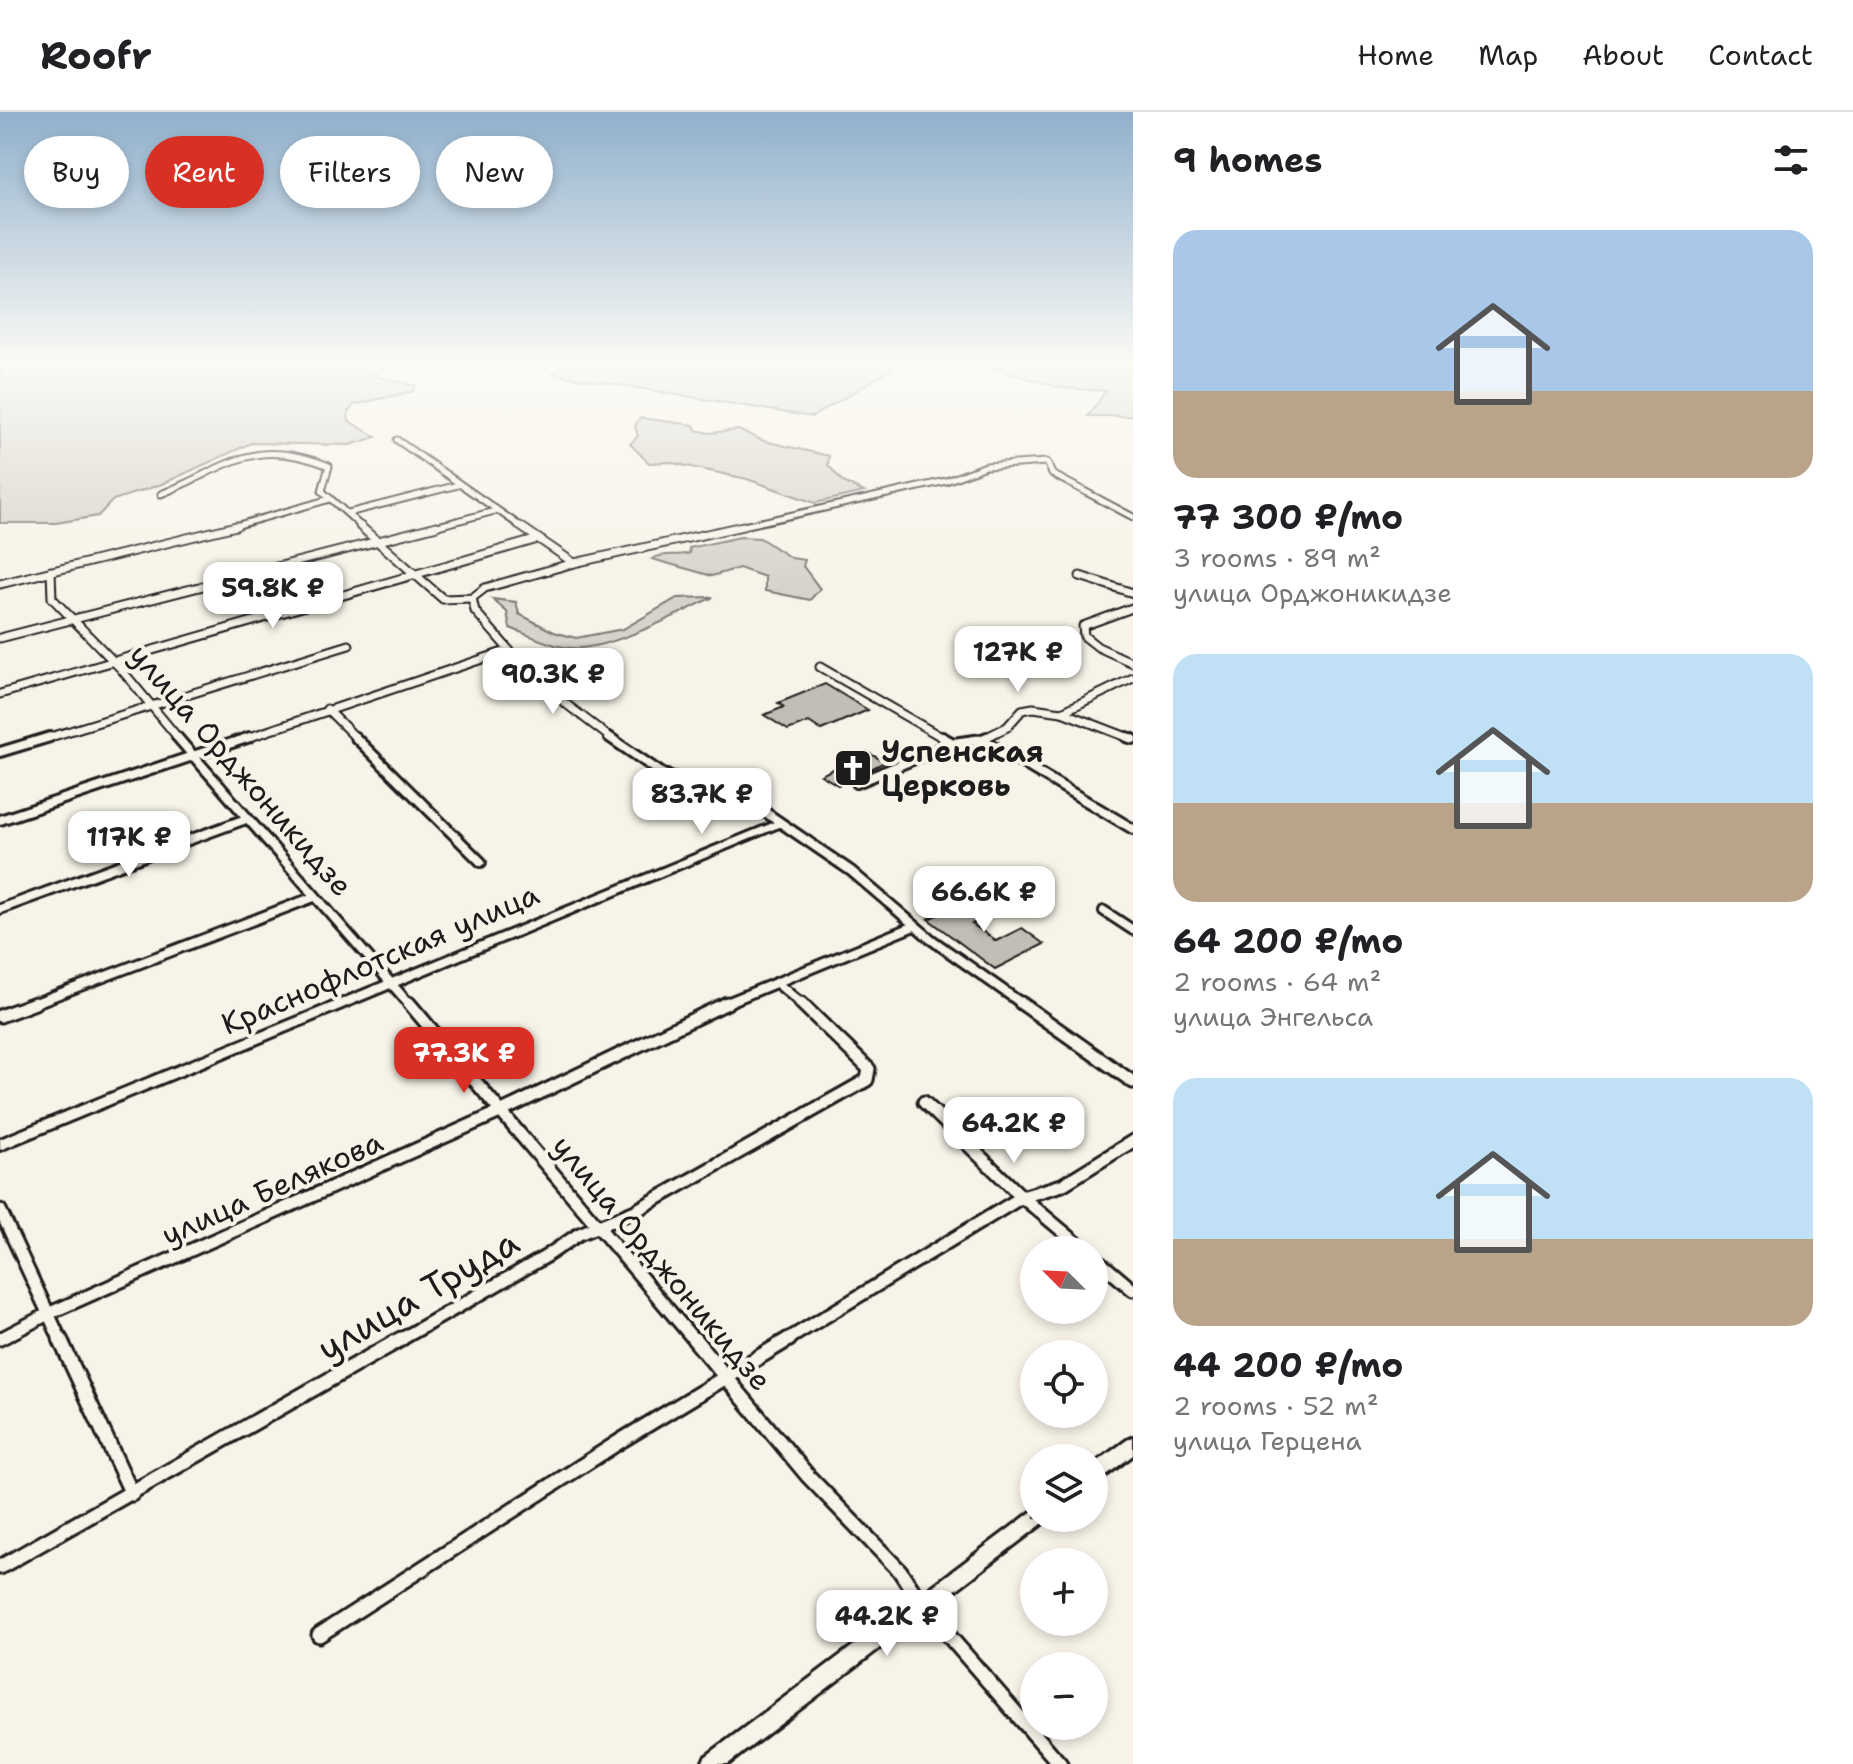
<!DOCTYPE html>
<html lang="en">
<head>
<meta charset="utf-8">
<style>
	:root { --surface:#fff; --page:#f6f6f6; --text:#202124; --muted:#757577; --line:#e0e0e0; --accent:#d93025 }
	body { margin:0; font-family:"Shantell Sans",sans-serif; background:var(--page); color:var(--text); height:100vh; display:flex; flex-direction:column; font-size:30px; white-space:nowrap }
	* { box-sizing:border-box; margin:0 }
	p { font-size:26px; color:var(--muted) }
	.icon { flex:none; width:44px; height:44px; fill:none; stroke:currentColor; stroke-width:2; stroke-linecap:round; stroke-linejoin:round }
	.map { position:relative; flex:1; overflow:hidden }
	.panel { display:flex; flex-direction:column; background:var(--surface); width:720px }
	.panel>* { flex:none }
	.hud { position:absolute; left:24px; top:24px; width:760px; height:72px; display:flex; gap:16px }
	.needle { width:52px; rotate:294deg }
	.fabs { position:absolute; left:1020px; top:1124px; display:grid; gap:16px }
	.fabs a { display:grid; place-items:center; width:88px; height:88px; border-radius:50%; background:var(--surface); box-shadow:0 4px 12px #0003; font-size:40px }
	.price { position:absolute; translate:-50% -68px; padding:0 18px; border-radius:16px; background:#fff; color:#222; font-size:26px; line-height:52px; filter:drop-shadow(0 2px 4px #0008) }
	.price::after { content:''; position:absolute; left:50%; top:48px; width:24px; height:18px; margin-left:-12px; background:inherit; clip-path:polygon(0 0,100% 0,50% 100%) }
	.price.selected { background:var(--accent); color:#fff }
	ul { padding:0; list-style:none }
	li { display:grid; align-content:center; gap:16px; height:424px; padding:0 40px }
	li span { display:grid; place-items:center; height:248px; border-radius:24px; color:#555 }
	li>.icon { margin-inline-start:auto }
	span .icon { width:144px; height:144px; fill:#fffc; stroke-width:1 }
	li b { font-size:34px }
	h2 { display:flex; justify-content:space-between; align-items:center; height:96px; padding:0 40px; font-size:34px }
	.chip { padding:0 28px; border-radius:36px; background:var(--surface); box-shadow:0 4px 12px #0003; font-size:28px; line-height:72px }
	.chip.selected { background:var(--accent); color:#fff }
	header { display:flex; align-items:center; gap:48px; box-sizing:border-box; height:112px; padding:0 40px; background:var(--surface); border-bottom:2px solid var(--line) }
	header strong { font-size:38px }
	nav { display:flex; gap:44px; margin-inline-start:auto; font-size:28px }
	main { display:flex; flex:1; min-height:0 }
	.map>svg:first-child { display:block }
	.green { fill:#d7d3cb; stroke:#7a7874; stroke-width:2 }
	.building { fill:#c0beb5; stroke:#1c1c1c; stroke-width:2 }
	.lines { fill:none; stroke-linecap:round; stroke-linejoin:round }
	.street-far4-casing { stroke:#1c1c1c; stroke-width:9 }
	.street-far3-casing { stroke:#1c1c1c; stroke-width:11 }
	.street-far2-casing { stroke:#1c1c1c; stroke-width:14 }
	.street-far1-casing { stroke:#1c1c1c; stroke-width:17 }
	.street-casing { stroke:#1c1c1c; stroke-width:19 }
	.secondary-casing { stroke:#1c1c1c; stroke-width:6 }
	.street-far4 { stroke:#f7f3e8; stroke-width:5 }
	.street-far3 { stroke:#f7f3e8; stroke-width:7 }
	.street-far2 { stroke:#f7f3e8; stroke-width:8 }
	.street-far1 { stroke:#f7f3e8; stroke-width:11 }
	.street { stroke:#f7f3e8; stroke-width:13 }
	.secondary { fill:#f7f3e8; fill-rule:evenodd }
	.labels { text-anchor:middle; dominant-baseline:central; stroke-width:8; stroke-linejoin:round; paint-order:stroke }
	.poi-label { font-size:30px; font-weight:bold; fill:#1c1c1c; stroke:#f7f3e8; text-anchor:start }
	.street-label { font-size:30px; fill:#1c1c1c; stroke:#f7f3e8 }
	.near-street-label { font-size:36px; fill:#1c1c1c; stroke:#f7f3e8 }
</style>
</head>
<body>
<header>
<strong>Roofr</strong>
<nav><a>Home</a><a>Map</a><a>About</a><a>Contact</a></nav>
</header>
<main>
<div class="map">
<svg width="1133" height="1652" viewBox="0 0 1133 1652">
	<rect width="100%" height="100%" fill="#f7f3e8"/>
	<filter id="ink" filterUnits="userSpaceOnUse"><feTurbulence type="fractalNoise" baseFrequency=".0125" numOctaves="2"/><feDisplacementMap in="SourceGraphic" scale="16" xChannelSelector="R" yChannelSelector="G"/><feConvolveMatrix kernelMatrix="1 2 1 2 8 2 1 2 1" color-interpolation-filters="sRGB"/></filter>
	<g filter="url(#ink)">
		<g class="green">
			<path d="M0,248H402L371,263L416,274L413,279L354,293L348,300L349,309L376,325L350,333L251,331L162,372L113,388L98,404L56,411H0Z"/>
			<path d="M565,248H907L812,305L553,262Z"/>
			<path d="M976,248H1133V304H1088L1106,279L1061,276L982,253Z"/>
			<path d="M640,306L694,313L696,318L709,321L738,318L764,329L829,344L828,353L843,370L864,380L815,391L747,367L668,350L649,351L630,332L638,324L635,314Z"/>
			<path d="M740,425L760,426L791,446L805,448L803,454L820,477L810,488L765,479V465L739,456L712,464L652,447C664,440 677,445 690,441L689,436Z"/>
			<path d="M713,485C679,502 619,533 581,536C558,538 532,524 510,516L507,500L492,487L516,490L519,502L554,520L576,526L623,517L677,486Z"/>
		</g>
		<g class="building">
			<path d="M825,572L868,598L821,618L809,610L788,618L764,603L784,595L778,591Z"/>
			<path d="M867,640L885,650L838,673L821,663Z"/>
			<path d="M976,785L997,800L972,812L996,829L1022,816L1044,832L995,857L928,807Z"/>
		</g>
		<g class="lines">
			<g class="street-far4-casing">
				<g id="street-far4">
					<path d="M397,328L523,416"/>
					<path d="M161,382C230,354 252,324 329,354L322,379L363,416"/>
					<path d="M348,401L458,373"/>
					<path d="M228,416L330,387"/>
					<path d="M430,416L495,399"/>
					<path d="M734,416L946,369L986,354L1047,350L1052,362L1133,405"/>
				</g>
			</g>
			<g class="street-far3-casing">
				<g id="street-far3">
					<path d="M360,414L443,487L472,486L485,476L574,451L743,414"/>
					<path d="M520,414L574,451"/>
					<path d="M51,459L52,486L121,557L179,627"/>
					<path d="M1080,464L1133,481"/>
					<path d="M0,472L236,414"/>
					<path d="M472,486L475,499L536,569L612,627"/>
					<path d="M1132,496L1083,514L1084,524L1098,535L1133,551"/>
					<path d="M0,526L437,414"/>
					<path d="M820,555L945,627"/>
					<path d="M0,582L538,427"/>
					<path d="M327,597L357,627"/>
					<path d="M1062,600L1132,627"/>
					<path d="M44,627L349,533"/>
					<path d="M244,627L509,538"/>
					<path d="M983,627L1007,615L1022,598L1033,596L1062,600L1133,566"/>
				</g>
			</g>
			<g class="street-far2-casing">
				<g id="street-far2">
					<path d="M177,625L410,893"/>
					<path d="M355,625L481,750"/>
					<path d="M609,625L663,662L731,682"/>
					<path d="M942,625L953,631"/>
					<path d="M987,625L982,627L1133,717"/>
					<path d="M1127,625L1133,627"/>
					<path d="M0,640L50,625"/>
					<path d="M857,671L953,631L982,627"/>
					<path d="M762,698L851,759L932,828L1024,893"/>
					<path d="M0,708L250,625"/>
					<path d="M0,797L246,707"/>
					<path d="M1104,799L1133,818"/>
					<path d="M777,871L803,893"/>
					<path d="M30,893L314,785"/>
					<path d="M722,893L914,814"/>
				</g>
			</g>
			<g class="street-far1-casing">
				<g id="street-far1">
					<path d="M409,891L695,1229"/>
					<path d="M1021,891L1133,970"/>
					<path d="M0,904L35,891"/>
					<path d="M924,990L1022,1085L1085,1138"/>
					<path d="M0,1098L61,1229"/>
					<path d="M1094,1145L1133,1178"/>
					<path d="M0,1227L50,1201L500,1000L727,891"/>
					<path d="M398,1229L545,1145L579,1122L635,1099L867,968L869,957L801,891"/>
					<path d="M785,1229L1022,1085L1062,1073L1133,1029"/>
				</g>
			</g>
			<g class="street-casing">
				<g id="street">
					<path d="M60,1227L132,1382"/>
					<path d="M694,1227L808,1364L900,1459L922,1493L1060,1652"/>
					<path d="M0,1455L401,1227"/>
					<path d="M319,1523L622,1328L789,1227"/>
				</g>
			</g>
			<g class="secondary-casing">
				<g id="secondary">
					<path d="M780,708L784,709L785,711L784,713L0,1038V1027Z"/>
					<path d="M1133,1325V1343L1100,1368L1094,1370V1352L1127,1328Z"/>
					<path d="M1034,1398V1406H1045L1042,1412L728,1652H702L705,1645Z"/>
				</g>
			</g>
			<use href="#street-far4" class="street-far4"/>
			<use href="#street-far3" class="street-far3"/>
			<use href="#street-far2" class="street-far2"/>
			<use href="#street-far1" class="street-far1"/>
			<use href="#street" class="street"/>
			<use href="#secondary" class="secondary"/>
		</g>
	</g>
	<linearGradient id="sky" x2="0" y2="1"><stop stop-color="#90b0cc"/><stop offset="0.52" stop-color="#fbfaf5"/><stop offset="1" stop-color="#fbfaf5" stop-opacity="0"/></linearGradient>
	<rect width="1133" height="479" fill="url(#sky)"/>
	<defs>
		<g id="church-square" transform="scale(2)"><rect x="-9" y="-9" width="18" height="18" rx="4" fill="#1c1c1c" stroke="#f7f3e8"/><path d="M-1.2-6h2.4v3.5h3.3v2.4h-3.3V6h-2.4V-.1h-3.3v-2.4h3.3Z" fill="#fff"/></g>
	</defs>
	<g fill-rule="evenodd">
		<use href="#church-square" x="853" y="656"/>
	</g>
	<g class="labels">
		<g class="poi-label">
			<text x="881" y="639">Успенская<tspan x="881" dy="34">Церковь</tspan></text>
		</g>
		<g class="street-label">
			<text transform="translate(241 658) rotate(49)">улица Орджоникидзе</text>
			<text transform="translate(380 847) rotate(-23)">Краснофлотская улица</text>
			<text transform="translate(272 1076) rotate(-24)">улица Белякова</text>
			<text transform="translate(662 1151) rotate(50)">улица Орджоникидзе</text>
		</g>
		<g class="near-street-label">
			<text transform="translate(418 1183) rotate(-30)">улица Труда</text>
		</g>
	</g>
</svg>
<div class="fabs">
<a><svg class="needle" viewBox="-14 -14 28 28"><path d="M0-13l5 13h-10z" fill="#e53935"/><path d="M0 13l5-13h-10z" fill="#757577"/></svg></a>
<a><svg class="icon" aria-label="locate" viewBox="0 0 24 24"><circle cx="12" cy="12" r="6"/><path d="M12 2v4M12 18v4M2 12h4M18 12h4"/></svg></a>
<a><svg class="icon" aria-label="layers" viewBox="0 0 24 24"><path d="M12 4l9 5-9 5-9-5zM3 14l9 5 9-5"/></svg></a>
<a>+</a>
<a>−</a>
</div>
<b class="price" style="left:273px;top:518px">59.8K ₽</b>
<b class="price" style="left:1018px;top:582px">127K ₽</b>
<b class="price" style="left:553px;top:604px">90.3K ₽</b>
<b class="price" style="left:702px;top:724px">83.7K ₽</b>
<b class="price" style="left:129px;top:767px">117K ₽</b>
<b class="price" style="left:984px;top:822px">66.6K ₽</b>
<b class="price selected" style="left:464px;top:983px">77.3K ₽</b>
<b class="price" style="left:1014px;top:1053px">64.2K ₽</b>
<b class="price" style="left:887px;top:1546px">44.2K ₽</b>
<div class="hud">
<a class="chip">Buy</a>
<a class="chip selected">Rent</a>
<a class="chip">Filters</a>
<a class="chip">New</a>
</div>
</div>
<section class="panel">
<h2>9 homes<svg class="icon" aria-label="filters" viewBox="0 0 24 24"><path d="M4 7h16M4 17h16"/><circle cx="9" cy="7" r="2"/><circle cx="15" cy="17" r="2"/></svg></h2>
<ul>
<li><span style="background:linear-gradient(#a9c7e8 65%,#b9a48a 0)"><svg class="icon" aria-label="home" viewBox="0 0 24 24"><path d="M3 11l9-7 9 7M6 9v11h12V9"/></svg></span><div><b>77 300 ₽/mo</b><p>3 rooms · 89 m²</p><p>улица Орджоникидзе</p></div></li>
<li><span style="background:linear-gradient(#bfe0f5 60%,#b9a48a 0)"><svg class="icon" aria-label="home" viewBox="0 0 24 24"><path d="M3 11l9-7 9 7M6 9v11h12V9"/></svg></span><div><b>64 200 ₽/mo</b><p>2 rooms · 64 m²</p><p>улица Энгельса</p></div></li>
<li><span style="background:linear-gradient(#bfe0f5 65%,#b9a48a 0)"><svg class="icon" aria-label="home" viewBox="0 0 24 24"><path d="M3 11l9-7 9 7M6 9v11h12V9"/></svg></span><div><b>44 200 ₽/mo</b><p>2 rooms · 52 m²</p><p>улица Герцена</p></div></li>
</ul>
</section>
</main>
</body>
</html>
